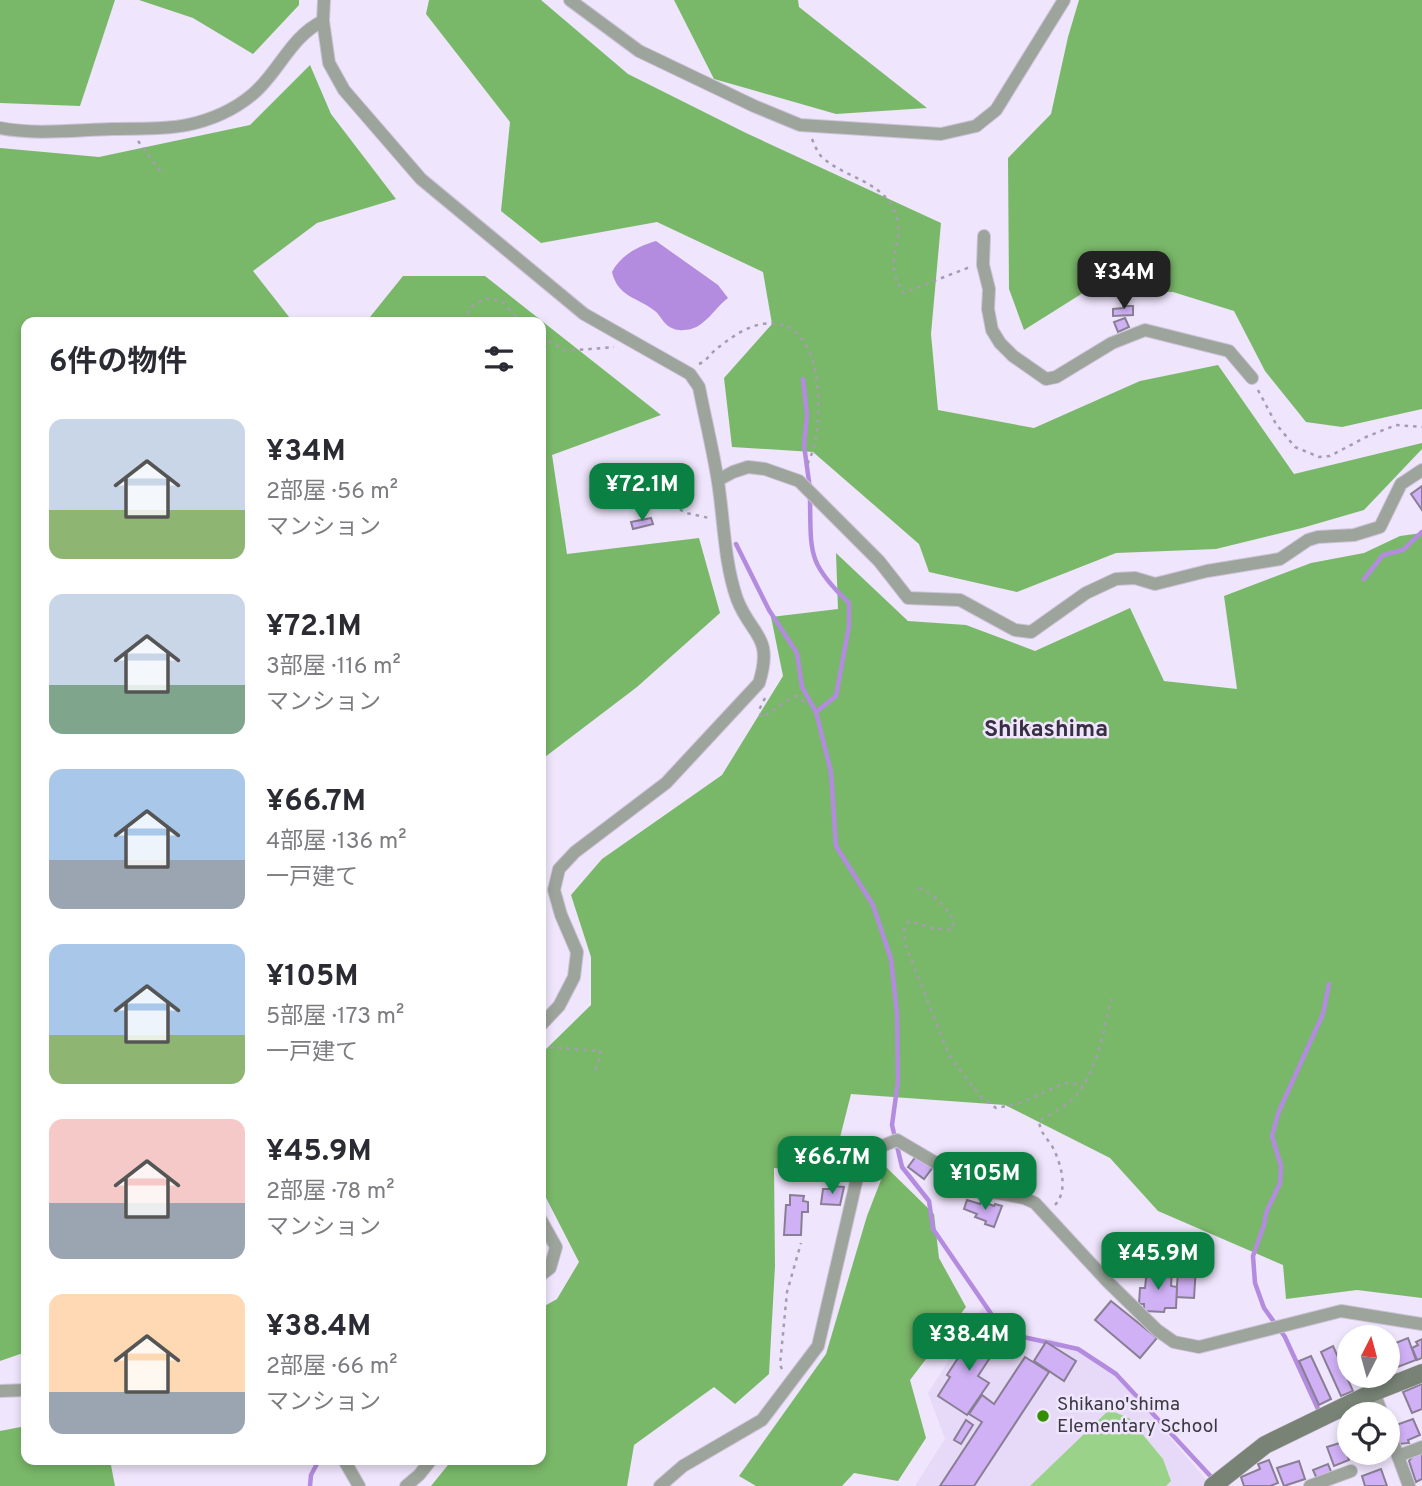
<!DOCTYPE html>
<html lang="ja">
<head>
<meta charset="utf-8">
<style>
	:root { --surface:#fff; --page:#f2f2f3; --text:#2b2b33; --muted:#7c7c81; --accent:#0b8043 }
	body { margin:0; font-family:Overpass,"Noto Sans JP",sans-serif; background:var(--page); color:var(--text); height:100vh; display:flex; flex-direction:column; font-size:26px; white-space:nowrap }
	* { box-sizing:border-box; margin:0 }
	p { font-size:23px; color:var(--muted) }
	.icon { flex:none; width:38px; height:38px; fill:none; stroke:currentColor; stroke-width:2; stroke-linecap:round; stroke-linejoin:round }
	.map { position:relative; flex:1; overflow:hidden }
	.details { position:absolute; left:21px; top:317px; width:525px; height:1148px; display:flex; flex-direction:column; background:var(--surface); border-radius:14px; box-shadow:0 4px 10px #0003 }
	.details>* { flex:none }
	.needle { width:46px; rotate:6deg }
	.controls { position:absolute; left:1337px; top:1325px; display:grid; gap:14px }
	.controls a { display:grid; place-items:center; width:63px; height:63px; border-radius:50%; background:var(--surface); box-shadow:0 4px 10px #0003; font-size:35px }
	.price { position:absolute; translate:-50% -60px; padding:0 16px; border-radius:14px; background:var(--accent); color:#fff; font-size:23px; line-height:46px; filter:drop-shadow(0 2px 4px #0008) }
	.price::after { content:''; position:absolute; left:50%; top:42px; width:21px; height:16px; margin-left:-10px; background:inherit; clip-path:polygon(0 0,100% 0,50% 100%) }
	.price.selected { background:#222; color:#fff }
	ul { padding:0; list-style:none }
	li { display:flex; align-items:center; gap:21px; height:175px; padding:0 28px }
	li span { display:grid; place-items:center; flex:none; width:196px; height:140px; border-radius:14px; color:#555 }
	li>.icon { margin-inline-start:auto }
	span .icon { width:84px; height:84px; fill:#fffc; stroke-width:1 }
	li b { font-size:30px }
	h2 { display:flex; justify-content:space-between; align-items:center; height:84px; padding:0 28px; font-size:30px }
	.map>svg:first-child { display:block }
	.built { fill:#e7daf8 }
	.green { fill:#9ad28a }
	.forest { fill:#7ab869 }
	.water { fill:#b38bdf }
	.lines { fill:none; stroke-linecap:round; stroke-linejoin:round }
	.stream { stroke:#b38bdf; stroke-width:4.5 }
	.building { fill:#d1b1f6; stroke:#887f94; stroke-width:2 }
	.minor-casing { stroke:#cbc3d7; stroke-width:14 }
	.secondary-casing { stroke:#cbc3d7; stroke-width:19 }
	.path { stroke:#a49dae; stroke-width:2.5; stroke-dasharray:3.5 5; stroke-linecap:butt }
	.minor { stroke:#9da49b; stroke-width:12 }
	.secondary { stroke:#788275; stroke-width:18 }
	.poi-dot { fill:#328f01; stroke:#efe5fc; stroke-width:2.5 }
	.labels { text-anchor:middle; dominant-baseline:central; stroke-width:5; stroke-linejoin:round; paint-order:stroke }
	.poi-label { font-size:19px; fill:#3d3942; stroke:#efe5fc; text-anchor:start }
	.quarter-label { font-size:23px; font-weight:bold; fill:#383042; stroke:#efe5fc }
</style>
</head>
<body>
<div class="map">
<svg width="1422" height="1486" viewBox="0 0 1422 1486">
	<rect width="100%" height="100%" fill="#efe5fc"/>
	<path class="built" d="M983,1306L1026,1341L1049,1338L1075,1347L1105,1363L1209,1483L1205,1486H915L945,1439L928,1393Z"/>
	<path class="green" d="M1109,1410L1129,1418L1163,1459L1171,1481L1166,1486H1030Z"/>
	<g class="forest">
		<path d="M0,0H115L80,106L0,103Z"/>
		<path d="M139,0H299V5L253,54L193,18Z"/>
		<path d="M429,0H541L628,74L746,133L941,223L931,334L938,410L1034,428L1140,381L1218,365L1294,474L1422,443V449L1364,510L1302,528L1216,549L1116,553L1017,592L929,572L919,544L813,452L732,447L724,378L772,324L763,272L657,222L541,243L501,211L510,122L426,14Z"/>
		<path d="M674,0H798L799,7L927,108L836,114L714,79Z"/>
		<path d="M1079,0H1422V409L1342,427L1306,422L1265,371L1234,311L1173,292L1086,291L1024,330L1009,289L1008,158L1051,114L1068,37Z"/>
		<path d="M310,65L331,114L396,199L317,223L253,271L293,322H26V1352L0,1361V148L99,157L250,125Z"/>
		<path d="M403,276H485L661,415L552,455L567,554L699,538L720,613L637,687L541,760V322H366Z"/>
		<path d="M1422,533V1298L1357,1290L1286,1299L1283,1265L1158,1211L1110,1158L1005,1105L851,1094L831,1173L774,1168L775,1266L769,1374L735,1404L714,1387L634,1445L627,1486H431L452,1460H541V1308L557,1299L579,1262L541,1188V1054L591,1005V957L571,895L602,859L722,775L783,676L771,617L838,609L836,553L908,621L966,625L1035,651L1130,608L1164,681L1237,689L1224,596L1311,563L1364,553L1400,536Z"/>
		<path d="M886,1167L934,1214L939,1258L966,1307L910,1380L926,1438L898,1481L854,1473L842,1486H756L739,1476L826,1354L867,1216Z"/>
		<path d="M26,1426V1460H110L115,1486H0V1431Z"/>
	</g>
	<path class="water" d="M656,241L718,285L728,298C716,307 706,325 691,329C687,330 678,331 674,329C664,326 662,317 655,311C637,297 618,297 612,272C620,256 638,246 656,241Z"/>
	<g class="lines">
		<g class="stream">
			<path d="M803,379L807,415L804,445L810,489"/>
			<path d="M810,498C811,553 807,563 849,603V626L836,696L816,712"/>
			<path d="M736,544L769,610L797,653L802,687L816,712L831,772L836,846L873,905L891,959L897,1013L898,1081L892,1125L902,1167L929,1201L933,1229L994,1318L1023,1337L1078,1349L1116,1374L1215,1481"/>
			<path d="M1364,579L1383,555L1403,550L1422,532"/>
			<path d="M1318,1409L1285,1337L1264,1308L1255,1283L1253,1256L1264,1225L1266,1213L1280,1183L1281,1166L1272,1136L1279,1111L1323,1014L1329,984"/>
			<path d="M310,1486L311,1475L319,1460"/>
		</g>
	</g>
	<g class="building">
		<path d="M1123,306H1133V315L1113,316V309L1123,308Z"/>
		<path d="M1125,318L1129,327L1118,332L1114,322Z"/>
		<path d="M1422,486V510L1411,494Z"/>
		<path d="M651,518L653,524L633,529L631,522Z"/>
		<path d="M838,1138L840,1147L815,1154L816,1144Z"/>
		<path d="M917,1155L933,1167L924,1179L908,1167Z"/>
		<path d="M832,1186L844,1187L840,1205L821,1204L823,1189H831Z"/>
		<path d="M790,1195L804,1196L803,1201L808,1202V1212H802L801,1235H784L786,1205H790Z"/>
		<path d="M967,1200L980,1204L981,1201L994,1206L995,1204L1002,1206L994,1227L985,1224L986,1221L975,1217L977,1214L964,1209Z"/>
		<path d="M1163,1243L1174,1244V1248H1178L1177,1261L1162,1260Z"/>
		<path d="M1180,1249L1197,1251L1194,1298L1176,1297Z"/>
		<path d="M1147,1269L1172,1271L1171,1286L1177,1287L1176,1308H1165L1164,1312L1144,1311V1304H1139L1140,1288H1145Z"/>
		<path d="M1111,1301L1157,1338L1140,1358L1095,1320Z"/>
		<path d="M977,1329L999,1344L978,1376L989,1383L967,1415L938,1396L950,1377L947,1375Z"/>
		<path d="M1408,1338L1416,1360L1395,1368L1388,1346Z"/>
		<path d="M1422,1339V1358L1417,1360L1412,1348L1418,1345L1416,1342Z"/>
		<path d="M1046,1342L1076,1361L1064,1381L1034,1361Z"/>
		<path d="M1333,1346L1353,1391L1341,1396L1321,1352Z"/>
		<path d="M1311,1356L1331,1399L1319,1405L1299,1361Z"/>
		<path d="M1025,1357L1049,1372L974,1486H940L982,1422L969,1414L982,1395L994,1404Z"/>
		<path d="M1422,1384V1409L1412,1413L1403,1392Z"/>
		<path d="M1413,1419L1420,1435L1408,1440L1409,1443L1399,1444L1393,1426Z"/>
		<path d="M966,1420L973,1425L961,1444L954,1440Z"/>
		<path d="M1343,1442L1349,1460L1334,1466L1327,1447Z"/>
		<path d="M1422,1453V1479L1416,1482L1409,1461L1413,1456Z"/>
		<path d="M1269,1460L1278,1483L1270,1486H1244L1241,1477L1260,1469L1258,1464Z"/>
		<path d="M1299,1461L1305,1479L1284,1486L1277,1468Z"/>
		<path d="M1328,1464L1332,1474L1317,1479L1313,1470Z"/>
		<path d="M1381,1469L1387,1486H1365L1362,1476Z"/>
	</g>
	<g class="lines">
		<g class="minor-casing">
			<g id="minor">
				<path d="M324,0L323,21L329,63L344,90L421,179L584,314L690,374L699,387C705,418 713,450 718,482C724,520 724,562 737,599C751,636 774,635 759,683L666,783L575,852L559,869L554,890L561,915L577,952L574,977L559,1006L541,1025"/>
				<path d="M570,0L639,51L754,106L800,125L941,134L976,126L996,110L1064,0"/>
				<path d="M0,128C36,135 75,130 112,129C136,128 163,130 187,125C211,120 234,110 253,94C279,72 291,36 323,21"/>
				<path d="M984,236L983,265L989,289L988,309L992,330L1000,343L1013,356L1046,379L1056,377L1112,343L1145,330L1229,351L1252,378"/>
				<path d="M718,480L733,472L748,467L765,469L799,481L879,561L908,598L960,600L1015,630L1031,632L1086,593L1116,579L1135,578L1155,584L1207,571L1280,559L1308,540L1318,537L1354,535L1380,527L1401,484L1422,470"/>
				<path d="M541,1220L556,1247L550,1268L541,1275"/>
				<path d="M0,1391L26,1390"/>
				<path d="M1374,1392L1382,1414"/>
				<path d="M1388,1429L1409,1486"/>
				<path d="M1398,1456L1422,1447"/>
				<path d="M344,1460L359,1486"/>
				<path d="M406,1486L419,1475L431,1460"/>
				<path d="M660,1486L683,1466L762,1420L818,1346L860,1165L872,1150L897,1140L982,1190L1024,1198L1035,1203L1107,1281L1157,1330L1174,1342L1199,1347L1341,1311L1422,1324"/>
				<path d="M1310,1486L1351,1471"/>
			</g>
		</g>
		<g class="secondary-casing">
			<path id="secondary" d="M1213,1486L1265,1445L1374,1392L1422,1373"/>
		</g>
		<g class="path">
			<path d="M812,139C815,146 818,154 823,158C846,178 878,180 893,208C905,231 893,245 894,267C894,276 899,284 903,293L970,267"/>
			<path d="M138,141L161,172"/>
			<path d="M464,322L470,308L485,298L502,301L521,322"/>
			<path d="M541,337L566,351L614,347"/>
			<path d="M699,364C706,361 710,355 715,350C729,339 745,327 762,324C821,314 823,403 815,442C814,451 809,459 806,468"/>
			<path d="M1258,390L1276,424L1295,447L1319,457L1330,456L1366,437L1396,425L1422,427"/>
			<path d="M662,473L672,505L686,513L709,518"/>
			<path d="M765,698L759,710L761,717C775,712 783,700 796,696L806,703"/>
			<path d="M919,888C936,896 944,905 954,921L952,930L932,928L909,921L904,930L905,944L950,1057L980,1096L996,1108L1017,1104L1065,1083L1083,1084"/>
			<path d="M541,1047C561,1047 579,1051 600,1050V1058L595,1071"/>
			<path d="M1055,1205C1069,1190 1061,1163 1052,1146C1046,1137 1040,1132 1039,1121C1052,1113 1069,1105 1079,1092C1097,1068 1105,1028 1111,999"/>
			<path d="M782,1369L780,1365L787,1292L801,1243"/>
			<path d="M237,1461L247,1460"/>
		</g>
		<use href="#minor" class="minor"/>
		<use href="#secondary" class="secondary"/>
	</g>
	<circle class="poi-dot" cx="1043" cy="1416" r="7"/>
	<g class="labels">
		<g class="poi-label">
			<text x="1057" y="1405">Shikano'shima<tspan x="1057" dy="22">Elementary School</tspan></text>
		</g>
		<g class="quarter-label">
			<text x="1046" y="730">Shikashima</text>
		</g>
	</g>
</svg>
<div class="controls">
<a><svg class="needle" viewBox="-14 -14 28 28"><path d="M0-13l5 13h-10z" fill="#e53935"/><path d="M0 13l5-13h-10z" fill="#7c7c81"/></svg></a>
<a><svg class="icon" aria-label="locate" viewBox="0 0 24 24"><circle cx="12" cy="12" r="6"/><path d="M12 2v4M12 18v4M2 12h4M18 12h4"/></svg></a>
</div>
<b class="price selected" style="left:1124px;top:311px">¥34M</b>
<b class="price" style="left:642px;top:523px">¥72.1M</b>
<b class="price" style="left:832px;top:1196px">¥66.7M</b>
<b class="price" style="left:985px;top:1212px">¥105M</b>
<b class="price" style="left:1158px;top:1292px">¥45.9M</b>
<b class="price" style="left:969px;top:1373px">¥38.4M</b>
<section class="details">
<h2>6件の物件<svg class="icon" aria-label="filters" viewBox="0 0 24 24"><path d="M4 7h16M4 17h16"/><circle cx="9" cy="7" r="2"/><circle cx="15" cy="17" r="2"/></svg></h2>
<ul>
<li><span style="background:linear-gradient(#c9d6e8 65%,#8fb573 0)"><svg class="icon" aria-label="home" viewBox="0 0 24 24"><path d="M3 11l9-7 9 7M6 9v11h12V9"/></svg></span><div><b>¥34M</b><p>2部屋 · 56 m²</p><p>マンション</p></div></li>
<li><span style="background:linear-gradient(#c9d6e8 65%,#7fa58c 0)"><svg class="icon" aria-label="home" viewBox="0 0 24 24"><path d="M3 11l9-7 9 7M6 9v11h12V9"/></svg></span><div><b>¥72.1M</b><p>3部屋 · 116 m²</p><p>マンション</p></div></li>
<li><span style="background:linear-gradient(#a9c7e8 65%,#9aa5b1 0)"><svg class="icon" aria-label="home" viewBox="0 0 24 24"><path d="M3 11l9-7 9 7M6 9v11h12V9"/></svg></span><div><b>¥66.7M</b><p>4部屋 · 136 m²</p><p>一戸建て</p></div></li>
<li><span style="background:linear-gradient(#a9c7e8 65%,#8fb573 0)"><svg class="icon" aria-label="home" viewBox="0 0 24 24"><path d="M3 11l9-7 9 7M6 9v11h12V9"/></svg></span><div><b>¥105M</b><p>5部屋 · 173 m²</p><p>一戸建て</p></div></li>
<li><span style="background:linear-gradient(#f6c9c9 60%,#9aa5b1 0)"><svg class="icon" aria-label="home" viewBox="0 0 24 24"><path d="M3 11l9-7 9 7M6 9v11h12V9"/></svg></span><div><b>¥45.9M</b><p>2部屋 · 78 m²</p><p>マンション</p></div></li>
<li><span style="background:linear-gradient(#ffd9b3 70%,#9aa5b1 0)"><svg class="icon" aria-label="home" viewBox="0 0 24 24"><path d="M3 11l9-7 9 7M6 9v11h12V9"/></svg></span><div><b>¥38.4M</b><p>2部屋 · 66 m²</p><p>マンション</p></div></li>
</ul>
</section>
</div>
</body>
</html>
